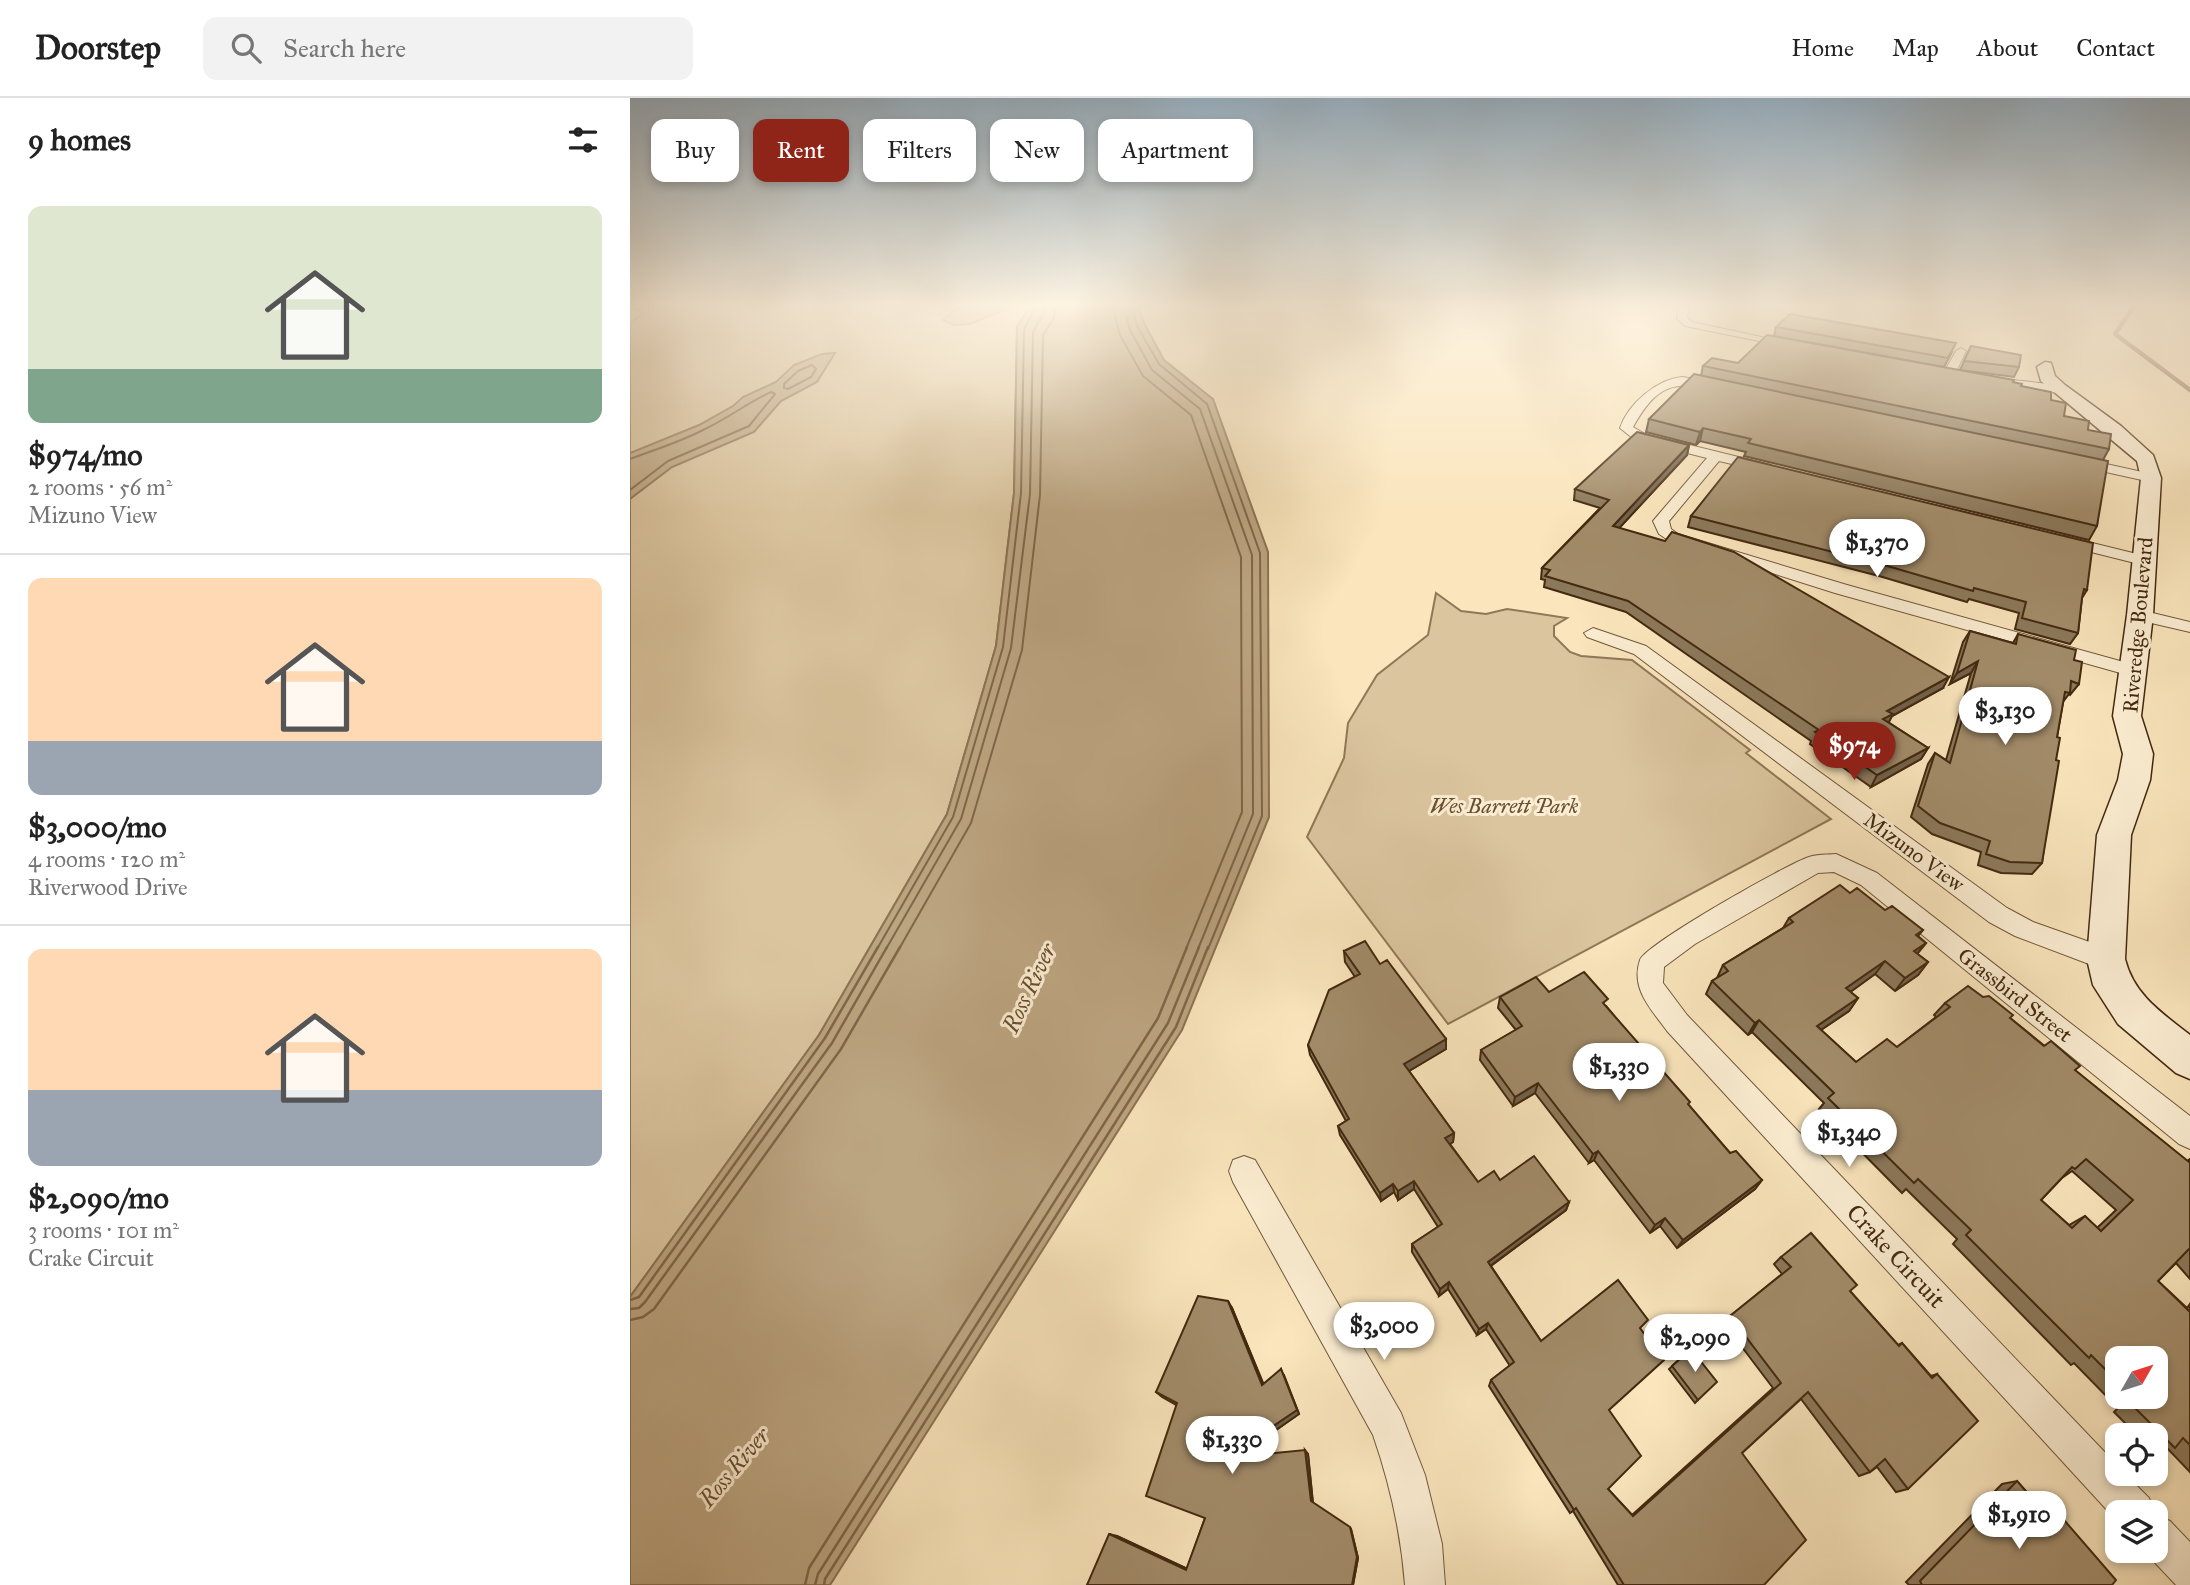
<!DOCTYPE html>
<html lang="en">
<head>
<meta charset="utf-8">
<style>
	:root { --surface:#fff; --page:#f2f2f2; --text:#222; --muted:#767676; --line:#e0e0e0; --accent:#8f2418 }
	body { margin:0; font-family:"IM FELL Great Primer",serif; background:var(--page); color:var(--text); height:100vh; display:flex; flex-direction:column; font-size:26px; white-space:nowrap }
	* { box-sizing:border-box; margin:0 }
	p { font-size:23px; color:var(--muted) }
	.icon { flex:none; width:38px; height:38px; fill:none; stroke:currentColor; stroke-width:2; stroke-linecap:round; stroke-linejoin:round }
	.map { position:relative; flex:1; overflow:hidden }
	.panel { display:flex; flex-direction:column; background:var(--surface); width:630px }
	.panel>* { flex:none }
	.hud { position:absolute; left:21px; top:21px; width:665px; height:63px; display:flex; gap:14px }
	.needle { width:46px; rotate:51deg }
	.tools { position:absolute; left:1475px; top:1248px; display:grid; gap:14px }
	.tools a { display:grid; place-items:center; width:63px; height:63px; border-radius:14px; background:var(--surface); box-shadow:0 4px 10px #0003; font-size:35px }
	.price { position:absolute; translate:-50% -60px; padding:0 16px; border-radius:24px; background:#fff; color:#222; font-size:23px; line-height:46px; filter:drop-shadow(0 2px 4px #0008) }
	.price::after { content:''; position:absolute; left:50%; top:42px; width:21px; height:16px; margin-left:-10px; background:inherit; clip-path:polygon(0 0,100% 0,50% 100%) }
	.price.active { background:var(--accent); color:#fff }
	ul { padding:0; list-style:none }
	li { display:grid; align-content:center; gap:14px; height:371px; padding:0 28px }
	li+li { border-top:2px solid var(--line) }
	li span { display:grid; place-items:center; height:217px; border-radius:14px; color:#555 }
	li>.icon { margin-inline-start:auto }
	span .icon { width:126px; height:126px; fill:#fffc; stroke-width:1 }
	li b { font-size:30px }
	h2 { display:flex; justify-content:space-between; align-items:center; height:84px; padding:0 28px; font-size:30px }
	.pill { padding:0 24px; border-radius:14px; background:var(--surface); box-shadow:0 4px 10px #0003; font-size:24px; line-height:63px }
	.pill.active { background:var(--accent); color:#fff }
	header { display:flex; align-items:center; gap:42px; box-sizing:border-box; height:98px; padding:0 35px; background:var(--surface); border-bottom:2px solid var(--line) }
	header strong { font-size:33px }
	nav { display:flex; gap:38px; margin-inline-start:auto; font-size:24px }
	.search { width:490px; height:63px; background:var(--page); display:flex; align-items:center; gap:18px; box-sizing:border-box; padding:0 24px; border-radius:14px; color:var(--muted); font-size:26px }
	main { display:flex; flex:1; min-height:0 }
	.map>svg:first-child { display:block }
	.green { fill:#dbc59f; stroke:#8f7757; stroke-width:2 }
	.water { fill:#bca581; stroke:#8c7353; stroke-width:2 }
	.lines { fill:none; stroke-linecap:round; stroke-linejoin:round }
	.shore-far1 { stroke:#806748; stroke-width:2 }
	.shore { stroke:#806748; stroke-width:2.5 }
	.stream { stroke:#8c7353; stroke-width:4.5 }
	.street-casing { stroke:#71583a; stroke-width:2 }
	.secondary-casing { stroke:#43290f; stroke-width:3 }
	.street { fill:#fceed3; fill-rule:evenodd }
	.secondary { fill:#fceed3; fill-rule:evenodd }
	.wall { fill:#8b785a; stroke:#43290f; stroke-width:2; fill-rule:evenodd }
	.shaded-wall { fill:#71614a; stroke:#43290f; stroke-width:2 }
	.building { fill:#a28b69; stroke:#43290f; stroke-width:2; fill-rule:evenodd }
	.labels { text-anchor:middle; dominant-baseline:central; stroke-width:6; stroke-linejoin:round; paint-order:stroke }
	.street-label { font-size:21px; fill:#43290f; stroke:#fceed3 }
	.park-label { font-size:21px; font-style:italic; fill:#695033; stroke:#fceed3 }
	.water-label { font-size:23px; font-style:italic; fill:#674e31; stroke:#fceed3 }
	.near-street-label { font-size:24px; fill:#43290f; stroke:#fceed3 }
</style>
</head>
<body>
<header>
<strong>Doorstep</strong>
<div class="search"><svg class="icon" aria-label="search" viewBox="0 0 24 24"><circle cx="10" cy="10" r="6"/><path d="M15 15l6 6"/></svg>Search here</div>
<nav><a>Home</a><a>Map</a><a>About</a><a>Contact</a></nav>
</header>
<main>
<section class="panel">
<h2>9 homes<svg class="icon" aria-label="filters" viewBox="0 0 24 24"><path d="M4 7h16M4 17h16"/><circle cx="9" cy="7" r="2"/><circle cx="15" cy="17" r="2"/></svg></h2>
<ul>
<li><span style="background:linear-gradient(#dfe7d0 75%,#7fa58c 0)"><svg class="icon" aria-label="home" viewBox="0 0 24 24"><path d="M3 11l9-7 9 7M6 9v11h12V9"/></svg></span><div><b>$974/mo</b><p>2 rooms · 56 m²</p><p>Mizuno View</p></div></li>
<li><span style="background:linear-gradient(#ffd9b3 75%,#9aa5b1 0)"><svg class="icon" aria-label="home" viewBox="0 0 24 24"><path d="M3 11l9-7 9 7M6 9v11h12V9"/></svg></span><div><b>$3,000/mo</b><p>4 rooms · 120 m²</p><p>Riverwood Drive</p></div></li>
<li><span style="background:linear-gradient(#ffd9b3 65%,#9aa5b1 0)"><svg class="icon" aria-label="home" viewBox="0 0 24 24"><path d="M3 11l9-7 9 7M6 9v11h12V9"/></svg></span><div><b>$2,090/mo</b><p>3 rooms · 101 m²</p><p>Crake Circuit</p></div></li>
</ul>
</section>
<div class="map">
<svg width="1560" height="1487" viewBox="0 0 1560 1487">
	<rect width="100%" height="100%" fill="#fae5bc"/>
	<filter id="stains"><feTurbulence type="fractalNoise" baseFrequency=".00286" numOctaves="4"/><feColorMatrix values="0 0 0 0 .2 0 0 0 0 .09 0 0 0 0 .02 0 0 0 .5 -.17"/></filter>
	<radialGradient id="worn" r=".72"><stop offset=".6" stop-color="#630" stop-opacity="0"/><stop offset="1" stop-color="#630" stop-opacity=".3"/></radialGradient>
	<g class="green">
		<path d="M0,207H401L387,229L384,395L366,548L317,716L189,937L0,1199Z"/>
		<path d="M806,495L831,513L856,516L877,511L937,520L924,528V538L940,554L951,558L1002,562L1120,652L1116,655L1201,721L818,926L677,739L714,660L718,625L747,577L798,537Z"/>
	</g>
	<g class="water">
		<path d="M341,207H385L340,226L324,227L313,222L324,212Z"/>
		<path d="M401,207H508L514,225L534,262L583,301L638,454L639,719L552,932L200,1487H0V1199L189,937L317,716L366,548L384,395L387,229Z"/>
		<path d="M205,255L187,284L151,303L124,334L42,369L0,401V355L69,327L103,308L113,299L146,284L164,267L192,256Z"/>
	</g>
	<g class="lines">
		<g class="shore-far1">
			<path d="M482,207L490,237L513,278L561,317L611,459L612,714L556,851"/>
			<path d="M493,207L500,232L522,272L570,311L622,457L623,716L568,851"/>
			<path d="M502,207L507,228L529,266L577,306L630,455L632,718L578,851"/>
			<path d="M182,267L186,271L181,279L158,291L154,290V286L168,273Z"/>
			<path d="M0,361C24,352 50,344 73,332C97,321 117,305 141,294L145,296L119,328L38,363L0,392"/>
			<path d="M247,851L323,719L373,549L391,395L394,232L406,207"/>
			<path d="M256,851L331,721L381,550L400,396L403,234L414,215L415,207"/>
			<path d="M269,851L341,725L392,552L410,397L413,237L424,220L426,207"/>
		</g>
		<g class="shore">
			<path d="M0,1202L9,1199L195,940L248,849"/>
			<path d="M0,1211L9,1210L15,1204L202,945L257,849"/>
			<path d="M0,1222L13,1219L24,1211L211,951L270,849"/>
			<path d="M175,1487L179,1470L528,920L557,849"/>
			<path d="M185,1487L188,1476L538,925L569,849"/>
			<path d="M194,1487L195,1481L546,929L578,849"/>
		</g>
		<path class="stream" d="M1505,207L1485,236L1560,292"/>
		<g class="street-casing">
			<g id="street">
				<path d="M1049,207H1059L1057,220L1062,224L1169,247L1164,250L1055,228L1047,221Z"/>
				<path d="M0,209L12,215L0,224Z"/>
				<path d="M1331,250L1336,253L1325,276L1315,278L1313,276L1326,253Z"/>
				<path d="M1052,279L1086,284L1092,288C1085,293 1079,290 1070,289C1035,282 1020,299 1003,329L1015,336L1141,367L1143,370L1136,374L1089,363L1039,423L1041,431L1048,436L1217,487L1508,568L1510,572L1501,578L1494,576L1205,495L1038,442L1029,436L1023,423L1077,360L1005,342L990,330C998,306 1027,281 1052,279Z"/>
				<path d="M1363,280L1429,287L1435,291L1429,295L1359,286L1357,284Z"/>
				<path d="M1449,360L1526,377L1528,380L1521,384L1444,367V361Z"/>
				<path d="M1434,438L1519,459L1521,462L1513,467L1429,446L1426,443Z"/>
				<path d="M1510,512L1560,524V534L1504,521L1501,517Z"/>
				<path d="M963,530L1016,548L1377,810L1403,824L1485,853L1489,861L1485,869L1476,872L1467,869L1385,838L1359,824L1004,556L957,539L954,535Z"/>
				<path d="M1206,756L1247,775L1560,1018V1051L1549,1046L1231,787L1204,774L1188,775L1065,846L1034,869L1033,885L1057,917L1488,1368V1376H1495L1519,1400L1524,1414H1488V1424L1037,933C1022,912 1000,891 1010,862C1016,846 1157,766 1179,759C1188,756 1197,757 1206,756Z"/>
				<path d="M614,1058L625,1062L771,1315L795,1377L812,1446L815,1487H775C771,1435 760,1386 743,1337L603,1084L599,1073L603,1062Z"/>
				<path d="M1526,1417L1540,1423L1560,1444V1487H1546L1513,1452H1526Z"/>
			</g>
		</g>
		<g class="secondary-casing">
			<path id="secondary" d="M1415,264L1421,265L1425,278L1435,287L1491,328L1523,357L1531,380L1523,517L1511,618L1523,656L1520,682L1501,737L1495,861C1504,897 1532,915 1560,937V981L1546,975L1488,926L1463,887L1457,861L1467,737L1488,682L1493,656L1483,618L1497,517L1511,380L1507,363L1411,283L1407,269Z"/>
		</g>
		<use href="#street" class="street"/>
		<use href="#secondary" class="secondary"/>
	</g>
	<g class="wall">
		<path d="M1146,229L1322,254L1314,269L1144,238Z"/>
		<path d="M1341,248L1389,269L1384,279L1330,272Z"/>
		<path d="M1108,265L1383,284L1391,288L1421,302L1434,318L1458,332L1479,351L1473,362L1467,428L1459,442L1114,358L1116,354L1070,343L1066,347L1016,334L1019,321L1071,278L1073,268Z"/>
		<path d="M1059,347L1057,357L989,430L1313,590L1262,618L1258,624L1298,650L1291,661L1241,689L1180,646L1181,643L996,514L914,489L915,482L911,481L912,470L970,410L944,402L945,391Z"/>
		<path d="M1061,418L1457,492L1452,500L1448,535L1440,546L1385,531L1389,515L1339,501L1337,504L1249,478L1058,429Z"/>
		<path d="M1340,533L1383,545L1388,536L1444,562L1449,586L1440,597L1439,596L1433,604L1427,639L1426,662L1412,765L1402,776L1371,775L1348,767L1351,754L1302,736L1281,719L1298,666L1305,655L1316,662L1341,575L1320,586L1333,544Z"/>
		<path d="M1220,795L1293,832L1288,838L1296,845L1287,856L1298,864L1288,877L1265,893L1245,876L1220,894L1228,900L1219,913L1191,932L1226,964L1267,949L1306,919L1304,917L1315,905L1380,920L1557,1063L1560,1061V1181L1546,1165L1528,1183L1557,1210L1560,1206V1374L1538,1351L1526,1354V1337H1507L1484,1314L1488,1310L1444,1265L1441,1267L1323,1146L1327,1141L1276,1091L1272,1095L1189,1011L1194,1005L1122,934L1118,937L1076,896L1082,883L1087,880L1093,867L1153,830L1159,820ZM1442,1073L1486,1112L1467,1130L1455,1118L1439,1127L1411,1102L1432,1080ZM1488,1260L1526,1298H1488Z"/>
		<path d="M714,853L750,866L816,941V951L779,973L824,1035L823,1044L820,1046L848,1084L870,1082L939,1104L936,1112L861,1168L911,1243L1010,1231L979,1312L978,1391L1002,1417L1143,1290L1093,1224L1152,1176L1144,1166L1151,1159L1220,1193L1268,1247L1272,1245L1301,1278L1307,1276L1278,1391L1266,1394L1247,1369L1240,1374L1229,1378L1171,1301L1112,1355L1134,1487H988L943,1413L940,1415L859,1288L861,1282L880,1268L856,1231L847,1237L818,1191L809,1198L782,1154V1146L808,1129L784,1091L768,1102L764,1094L751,1103L710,1037L708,1028L716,1023L680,957L678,947L725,879L715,864Z"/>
		<path d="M919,894L976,908L1058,1007L1100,1055L1132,1082L1125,1091L1047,1150L1030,1128L1020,1135L964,1062L959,1065L905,995L883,1008L850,962L851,952L886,932L868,910L870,899Z"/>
		<path d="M602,1210L633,1286L654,1277L669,1316L607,1359L678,1356L683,1405L721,1431L728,1460L723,1487H457L487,1438L557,1471L575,1420L546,1307L532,1299L526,1294Z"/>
		<path d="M1061,1251L1068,1302L1065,1305L1039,1271Z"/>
		<path d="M1387,1383L1422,1424L1434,1422L1482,1487H1279L1276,1484L1372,1386Z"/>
	</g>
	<g class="shaded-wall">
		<path d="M1073,330L1070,343L1066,347L1070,334Z"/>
		<path d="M1059,347L1057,357L981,439L983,428Z"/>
		<path d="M1348,563L1341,575L1320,586L1327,575Z"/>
		<path d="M1319,579L1313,590L1262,618L1257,628L1251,624L1257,613Z"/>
		<path d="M1298,650L1291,661L1241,689L1247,677Z"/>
		<path d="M1296,845L1286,857L1284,853Z"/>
		<path d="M1255,863L1245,876L1208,903L1216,890Z"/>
		<path d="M1298,864L1288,877L1265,893L1275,880Z"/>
		<path d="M1228,900L1219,913L1179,940L1187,928Z"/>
		<path d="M1129,922L1122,934L1118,937L1125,925Z"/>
		<path d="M816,941V951L774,976V966Z"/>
		<path d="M908,985L905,995L883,1008L885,999Z"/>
		<path d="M824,1035L823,1044L815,1049V1040Z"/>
		<path d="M968,1053L964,1062L959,1065L963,1056Z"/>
		<path d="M1132,1082L1125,1091L1047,1150L1053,1142Z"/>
		<path d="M784,1083V1091L768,1102V1093Z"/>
		<path d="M763,1086L764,1094L751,1103L750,1095Z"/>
		<path d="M939,1104L936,1112L856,1171L858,1164Z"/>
		<path d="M1035,1120L1030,1128L1020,1135L1025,1127Z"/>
		<path d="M819,1184L818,1191L809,1198L810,1191Z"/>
		<path d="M598,1203L602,1210L636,1292L632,1287Z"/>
		<path d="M858,1225L856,1231L847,1237L849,1231Z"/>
		<path d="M651,1271L669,1316L600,1364L596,1360Z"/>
		<path d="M675,1352L678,1356L683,1406L681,1403Z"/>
		<path d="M720,1429L721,1431L728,1460L723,1487H722Z"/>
		<path d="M479,1436L487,1438L562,1473L556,1472Z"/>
	</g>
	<g class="building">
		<path d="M1160,216L1326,245L1318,260L1146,229Z"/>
		<path d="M1137,237L1384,282L1383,284L1392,286L1391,288L1421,294V302L1436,305L1434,318L1459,323L1458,332L1481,336L1479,351L1073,268L1082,260L1108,265Z"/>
		<path d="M1341,248L1391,257L1389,269L1334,263Z"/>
		<path d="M1064,276L1478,363L1467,428L1118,345L1121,341L1073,330L1070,334L1019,321Z"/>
		<path d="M1007,334L1059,347L983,428L1035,443L1042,434L1104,454L1319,579L1257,613L1263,616L1253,621L1298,650L1247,677L1185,634L1189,632L998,503L915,478L920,472L912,470L979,402L945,391Z"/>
		<path d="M1108,359L1463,445L1457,492L1454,491L1452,500L1448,535L1392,520L1396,504L1344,490L1343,493L1254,467L1061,418Z"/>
		<path d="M1340,533L1386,546L1388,536L1446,552L1444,562L1452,564L1449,586L1441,583L1440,595L1435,594L1427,639L1430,640L1426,662L1429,663L1412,765L1380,764L1356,756L1360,743L1310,725L1288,708L1305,655L1320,665L1348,563L1327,575Z"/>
		<path d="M1210,787L1220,795L1227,790L1255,812L1262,808L1293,832L1286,837L1296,845L1284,853L1298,864L1275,880L1255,863L1216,890L1228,900L1187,928L1226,964L1257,941L1267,949L1320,909L1315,905L1338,888L1353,899L1359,898L1383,917L1380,920L1414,948L1421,943L1450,968L1445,972L1559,1064L1560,1063V1150L1528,1183L1560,1214V1347L1553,1340L1545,1350L1504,1309L1508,1304L1502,1298H1526V1260H1488V1284L1461,1257L1459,1260L1336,1137L1341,1132L1288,1081L1284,1085L1198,1000L1204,995L1129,922L1125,925L1082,883L1098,873L1093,867L1163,824L1159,820ZM1456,1061L1503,1102L1471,1133L1455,1118L1442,1130L1411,1102L1442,1069L1445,1071Z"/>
		<path d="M735,843L750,866L757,862L816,941L774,966L824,1035L815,1040L848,1084L864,1073L870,1082L904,1058L939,1104L858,1164L911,1243L988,1182L1018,1222L1010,1230L1034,1262L979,1312L1011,1358L978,1391L1003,1418L1151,1285L1100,1218L1161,1169L1151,1159L1181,1135L1227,1187L1220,1193L1269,1248L1272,1245L1302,1280L1307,1276L1348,1323L1278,1391L1255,1361L1240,1374L1178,1294L1112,1355L1176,1442L1134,1487H994L946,1410L944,1412L861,1282L884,1264L858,1225L849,1231L819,1184L810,1191L782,1146L812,1126L784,1083L768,1093L763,1086L750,1095L708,1028L719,1021L678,947L699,892L730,876L714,853Z"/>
		<path d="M954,874L978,901L973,905L1060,1004L1058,1006L1100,1055L1106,1053L1132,1082L1053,1142L1035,1120L1025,1127L968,1053L963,1056L908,985L885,999L851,952L892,928L870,899L906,879L919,894Z"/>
		<path d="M568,1198L598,1203L632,1287L651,1271L667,1312L596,1360L675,1352L681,1403L720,1429L727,1459L722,1487H457L479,1436L556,1472L575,1420L516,1398L547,1305L526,1294Z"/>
		<path d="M1061,1251L1087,1284L1068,1302L1042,1268Z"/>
		<path d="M1387,1383L1428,1430L1434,1422L1486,1482L1482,1487H1292L1290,1483Z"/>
	</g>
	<linearGradient id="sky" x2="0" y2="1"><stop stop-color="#96aebf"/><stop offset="0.5" stop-color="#fdf3e1"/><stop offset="1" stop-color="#fdf3e1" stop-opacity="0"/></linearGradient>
	<rect width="1560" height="415" fill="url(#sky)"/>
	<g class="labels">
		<g class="street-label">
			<text transform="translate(1508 527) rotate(-85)">Riveredge Boulevard</text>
			<text transform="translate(1284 754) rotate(36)">Mizuno View</text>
			<text transform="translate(1385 897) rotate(38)">Grassbird Street</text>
		</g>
		<g class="park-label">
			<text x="874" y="708">Wes Barrett Park</text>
		</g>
		<g class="water-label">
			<text transform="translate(399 890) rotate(-65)">Ross River</text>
			<text transform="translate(104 1369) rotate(-50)">Ross River</text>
		</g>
		<g class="near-street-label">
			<text transform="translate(1266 1158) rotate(47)">Crake Circuit</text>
		</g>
	</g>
	<rect width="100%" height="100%" filter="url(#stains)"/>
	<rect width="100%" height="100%" fill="url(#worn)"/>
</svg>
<div class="tools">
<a><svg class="needle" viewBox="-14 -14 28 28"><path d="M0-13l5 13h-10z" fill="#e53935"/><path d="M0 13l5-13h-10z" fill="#767676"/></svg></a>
<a><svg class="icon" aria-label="locate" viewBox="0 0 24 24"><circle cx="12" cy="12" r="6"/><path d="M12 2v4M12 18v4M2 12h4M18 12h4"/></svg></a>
<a><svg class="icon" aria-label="layers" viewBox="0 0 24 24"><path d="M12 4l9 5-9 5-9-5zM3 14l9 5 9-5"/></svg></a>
</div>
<b class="price" style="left:1247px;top:481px">$1,370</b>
<b class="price" style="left:1375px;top:649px">$3,130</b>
<b class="price active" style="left:1224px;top:684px">$974</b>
<b class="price" style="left:989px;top:1005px">$1,330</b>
<b class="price" style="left:1219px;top:1071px">$1,340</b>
<b class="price" style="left:754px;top:1264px">$3,000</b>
<b class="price" style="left:1065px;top:1276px">$2,090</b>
<b class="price" style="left:602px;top:1378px">$1,330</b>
<b class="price" style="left:1389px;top:1453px">$1,910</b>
<div class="hud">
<a class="pill">Buy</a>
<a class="pill active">Rent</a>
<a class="pill">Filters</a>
<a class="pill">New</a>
<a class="pill">Apartment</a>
</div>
</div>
</main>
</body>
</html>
